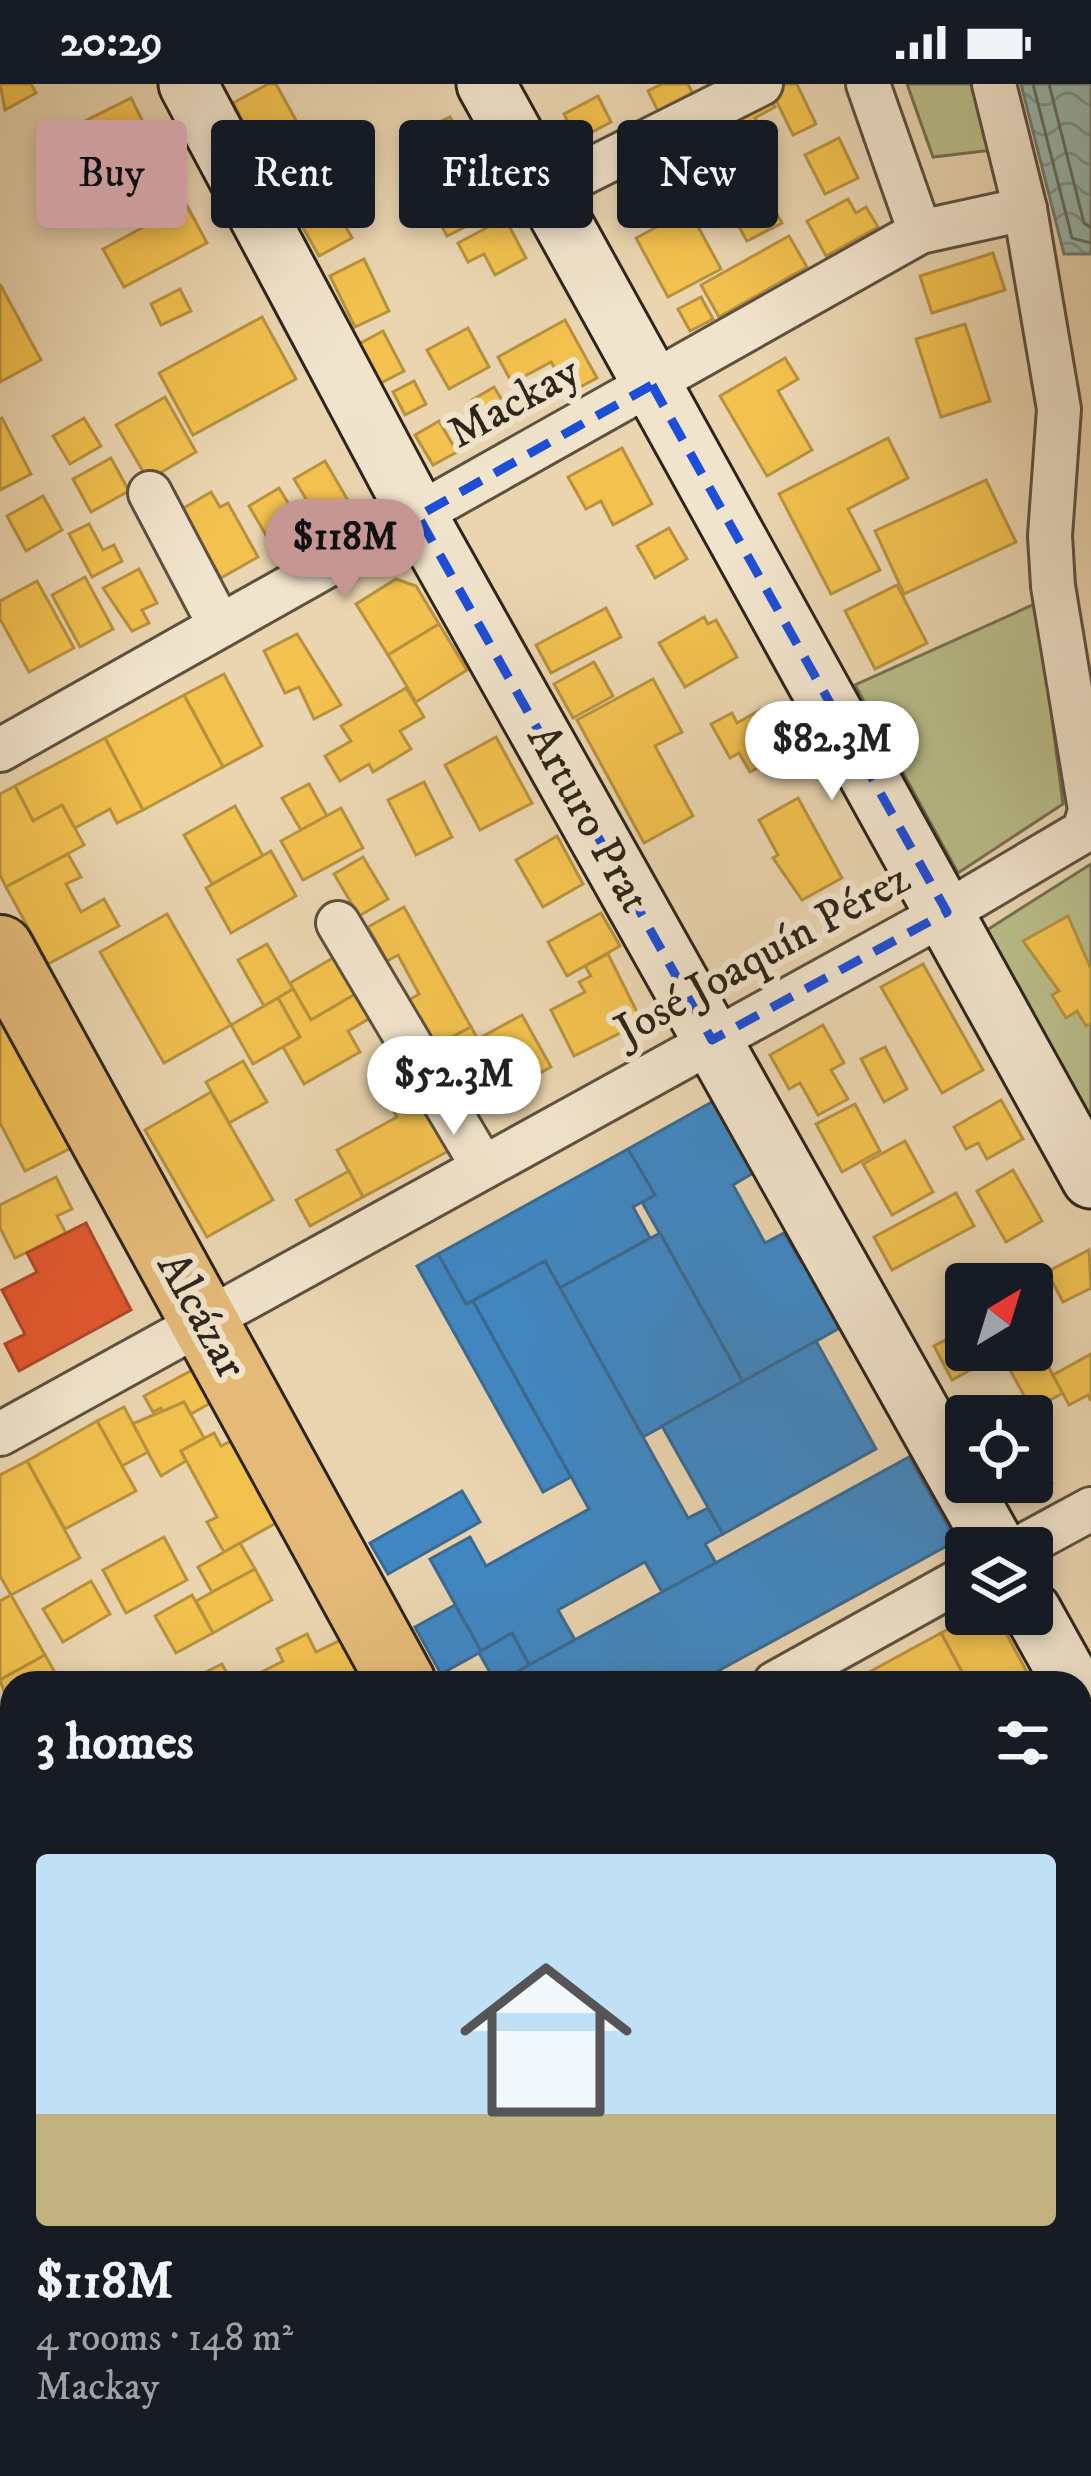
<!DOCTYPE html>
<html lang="en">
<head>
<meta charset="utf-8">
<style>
	:root { --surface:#171b24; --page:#20242c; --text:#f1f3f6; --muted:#9ea1a6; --line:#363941; --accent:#c59692 }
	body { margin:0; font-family:"IM FELL DW Pica",serif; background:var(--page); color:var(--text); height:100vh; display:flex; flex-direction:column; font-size:45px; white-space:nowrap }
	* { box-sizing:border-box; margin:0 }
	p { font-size:39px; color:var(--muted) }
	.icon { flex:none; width:66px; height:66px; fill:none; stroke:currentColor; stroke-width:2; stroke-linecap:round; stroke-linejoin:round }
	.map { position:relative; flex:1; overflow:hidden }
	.sheet { position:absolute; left:0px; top:1587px; width:1092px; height:807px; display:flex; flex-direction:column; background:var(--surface); border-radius:36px 36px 0 0; box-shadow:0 6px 18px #0003 }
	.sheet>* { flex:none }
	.guide { position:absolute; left:36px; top:36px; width:1020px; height:108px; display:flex; gap:24px }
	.needle { width:78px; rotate:38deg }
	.buttons { position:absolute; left:945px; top:1179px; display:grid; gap:24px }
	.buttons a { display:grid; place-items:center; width:108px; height:108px; border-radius:12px; background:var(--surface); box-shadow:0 6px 18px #0003; font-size:60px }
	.price { position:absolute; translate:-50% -102px; padding:0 27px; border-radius:42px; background:#fff; color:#222; font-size:39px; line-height:78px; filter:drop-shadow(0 3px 6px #0008) }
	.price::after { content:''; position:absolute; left:50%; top:72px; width:36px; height:27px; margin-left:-18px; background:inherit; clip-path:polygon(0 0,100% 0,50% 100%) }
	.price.active { background:var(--accent); color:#111 }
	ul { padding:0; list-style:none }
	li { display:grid; align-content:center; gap:24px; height:636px; padding:0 36px }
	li+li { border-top:3px solid var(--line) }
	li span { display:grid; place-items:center; height:372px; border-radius:12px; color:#555 }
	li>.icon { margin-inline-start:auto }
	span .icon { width:216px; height:216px; fill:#fffc; stroke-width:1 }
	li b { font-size:51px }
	h2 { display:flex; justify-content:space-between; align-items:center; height:144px; padding:0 36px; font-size:51px }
	.pill { padding:0 42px; border-radius:12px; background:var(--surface); box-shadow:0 6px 18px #0003; font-size:42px; line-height:108px }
	.pill.active { background:var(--accent); color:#111 }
	.status { display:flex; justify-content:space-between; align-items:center; height:84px; padding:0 60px; background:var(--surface); direction:ltr }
	.status svg { height:33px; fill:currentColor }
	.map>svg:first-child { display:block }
	.park { fill:#b9bd8a; stroke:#747152; stroke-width:3 }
	.water { fill:url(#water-waves); stroke:#6e7d73; stroke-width:3 }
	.homes { fill:#f2c14e; stroke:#b7923e; stroke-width:3 }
	.shops { fill:#e4572e; stroke:#ad4828; stroke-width:3 }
	.schools { fill:#3f88c5; stroke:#3a6a92; stroke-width:3 }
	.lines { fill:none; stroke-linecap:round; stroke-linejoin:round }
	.shore { stroke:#636e64; stroke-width:3 }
	.street-casing { stroke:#5d5140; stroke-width:48 }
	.secondary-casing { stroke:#2e251a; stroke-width:63 }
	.primary-casing { stroke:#2e251a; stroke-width:72 }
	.street { stroke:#f1e4cc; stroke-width:42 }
	.secondary { stroke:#f1e4cc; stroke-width:57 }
	.primary { stroke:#e5ba78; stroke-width:66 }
	.marked { fill:none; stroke:#1d4ed8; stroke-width:9; stroke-dasharray:24 15; stroke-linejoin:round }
	.labels { text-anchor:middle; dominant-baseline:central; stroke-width:12; stroke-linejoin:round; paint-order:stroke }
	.street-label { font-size:45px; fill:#2e251a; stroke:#f1e4cc }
</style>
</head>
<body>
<div class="status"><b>20:29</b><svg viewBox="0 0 49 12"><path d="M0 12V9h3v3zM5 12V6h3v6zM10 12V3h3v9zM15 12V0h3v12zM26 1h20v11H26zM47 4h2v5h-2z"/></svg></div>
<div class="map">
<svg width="1091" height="2392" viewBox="0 0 1091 2392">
	<defs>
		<pattern id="water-waves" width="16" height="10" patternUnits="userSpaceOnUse" patternTransform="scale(3)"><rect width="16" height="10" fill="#98b8af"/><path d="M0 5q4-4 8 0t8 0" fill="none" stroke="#7c958e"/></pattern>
	</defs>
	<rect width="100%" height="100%" fill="#ead5b0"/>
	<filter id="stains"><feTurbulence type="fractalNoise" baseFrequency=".00167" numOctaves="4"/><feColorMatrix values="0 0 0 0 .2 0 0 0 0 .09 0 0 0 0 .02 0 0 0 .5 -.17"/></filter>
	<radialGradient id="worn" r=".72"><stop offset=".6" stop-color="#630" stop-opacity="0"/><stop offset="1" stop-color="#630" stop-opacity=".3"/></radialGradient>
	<g class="park">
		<path d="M907,0H975L993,66L933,73Z"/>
		<path d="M1037,519L1063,720L958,789L855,601Z"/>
		<path d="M1091,780V1041L987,846Z"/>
	</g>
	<path class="water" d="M1021,0H1091V170H1064Z"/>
	<g class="homes">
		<path d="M0,0H31L36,9L5,26Z"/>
		<path d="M268,0H276L298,40L256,62L233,19Z"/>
		<path d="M662,0H688L697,18L662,35L648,7Z"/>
		<path d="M783,0H797L816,40L793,51L771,6Z"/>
		<path d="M767,8L775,23L755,34L763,49L743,59L739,52L719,63L707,40Z"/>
		<path d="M598,12L611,38L577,56L564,30Z"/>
		<path d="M131,14L149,50L95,76L77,41Z"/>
		<path d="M450,33L469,71L432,90L413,51Z"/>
		<path d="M326,52L345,91L290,117L271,78Z"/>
		<path d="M839,54L858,94L825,110L805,71Z"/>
		<path d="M156,72L165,88L133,106L123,90Z"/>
		<path d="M706,80L728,120L708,130L687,91Z"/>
		<path d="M757,94L782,139L747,157L734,134L744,128L733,108Z"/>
		<path d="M485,108L495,128L447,152L437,133Z"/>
		<path d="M848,115L856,129L866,123L878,143L826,172L807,137Z"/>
		<path d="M331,116L352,154L319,172L297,133Z"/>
		<path d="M186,120L207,159L124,203L103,165Z"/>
		<path d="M689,126L721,185L668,213L636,154Z"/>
		<path d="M505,134L526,174L495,191L484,170L468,178L458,159Z"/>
		<path d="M789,152L807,183L719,233L701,201Z"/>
		<path d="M993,169L1005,206L932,229L920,192Z"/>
		<path d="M364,175L389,227L355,243L330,192Z"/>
		<path d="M0,200L41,276L0,298Z"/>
		<path d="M180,205L191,227L161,241L151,220Z"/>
		<path d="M701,213L713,235L690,247L678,225Z"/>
		<path d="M262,233L296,295L193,351L159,289Z"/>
		<path d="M565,236L597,294L569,309L551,278L512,299L498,273Z"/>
		<path d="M965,240L990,317L941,333L916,255Z"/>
		<path d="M468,244L489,283L449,305L427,266Z"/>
		<path d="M383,247L404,287L379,300L359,260Z"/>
		<path d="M785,274L798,295L778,307L812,366L767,392L720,312Z"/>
		<path d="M414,297L426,320L405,331L393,308Z"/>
		<path d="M494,303L513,334L491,347L472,316Z"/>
		<path d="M165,313L196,368L148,396L116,341Z"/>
		<path d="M2,334L31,390L0,406V335Z"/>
		<path d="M84,334L101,362L70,380L53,352Z"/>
		<path d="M439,337L457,368L433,381L415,351Z"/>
		<path d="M888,354L908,394L848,425L880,486L831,510L779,410Z"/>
		<path d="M622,364L652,420L613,441L601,417L586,425L568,393Z"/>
		<path d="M111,374L129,407L91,428L73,395Z"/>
		<path d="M325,377L350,420L320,438L294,395Z"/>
		<path d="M986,396L1016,458L904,510L875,447Z"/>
		<path d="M279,404L305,447L274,465L249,422Z"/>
		<path d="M211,408L220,423L228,419L258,473L221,494L182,425Z"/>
		<path d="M43,412L62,446L26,467L7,432Z"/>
		<path d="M89,440L103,466L114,461L122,477L92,493L69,450Z"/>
		<path d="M669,444L687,475L655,494L637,462Z"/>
		<path d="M139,485L157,519L142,526L149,539L132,547L103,504Z"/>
		<path d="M85,493L113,545L80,563L52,511Z"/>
		<path d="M396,495L416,502L439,540L388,571L356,520Z"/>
		<path d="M37,497L74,564L29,588L0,535V517Z"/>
		<path d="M897,501L927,559L875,585L845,527Z"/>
		<path d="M606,524L621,553L551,589L536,561Z"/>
		<path d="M704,533L708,540L716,536L737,573L685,603L659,559Z"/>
		<path d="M439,540L467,586L416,618L388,571Z"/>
		<path d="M297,550L341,621L314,635L299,603L285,609L264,567Z"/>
		<path d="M594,578L613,612L573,634L554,600Z"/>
		<path d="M224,590L262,662L223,683L184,611Z"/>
		<path d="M653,595L682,648L655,662L693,732L644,759L577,636Z"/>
		<path d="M406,604L424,633L400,647L411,665L373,688L369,680L340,697L325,672L351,657L341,642Z"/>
		<path d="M184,611L223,683L143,726L105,654Z"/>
		<path d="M762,625L786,668L750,688L739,669L730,674L711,640L732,629L737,639Z"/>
		<path d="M496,653L532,719L480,746L445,681Z"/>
		<path d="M105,654L143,726L117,739L110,725L75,744L62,721L33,737L15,702Z"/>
		<path d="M424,698L452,753L416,771L388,716Z"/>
		<path d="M309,700L327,732L301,746L282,714Z"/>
		<path d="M15,702L33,737L62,721L84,761L6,803L0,791V710Z"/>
		<path d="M798,714L842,794L802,816L773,774L778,771L759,736Z"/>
		<path d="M235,722L263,772L212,800L184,751Z"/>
		<path d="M341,724L363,764L303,796L281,757Z"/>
		<path d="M557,752L583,800L543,823L516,776Z"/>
		<path d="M271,767L296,812L231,849L206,804Z"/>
		<path d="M68,770L81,793L66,800L81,828L104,815L119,842L48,880L6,803Z"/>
		<path d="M363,773L388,815L359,832L334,790Z"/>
		<path d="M404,823L471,943L435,962L404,919L419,910L398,871L387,877L368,843Z"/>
		<path d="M601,829L620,862L567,892L548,858Z"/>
		<path d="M167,830L231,941L164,979L100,868Z"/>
		<path d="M1068,832L1091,885V939L1086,942L1077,927L1066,934L1052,911L1059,907L1023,857Z"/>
		<path d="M267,860L293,905L264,922L238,876Z"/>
		<path d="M343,868L364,905L311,936L290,899Z"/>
		<path d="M608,870L642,938L574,972L551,926L585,908L579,898L591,892L585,882Z"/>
		<path d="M923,880L983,986L942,1009L881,903Z"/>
		<path d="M293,905L311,936L364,905L379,929L348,947L360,968L304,1000L283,963L300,953L278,914Z"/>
		<path d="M278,914L300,953L253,980L231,941Z"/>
		<path d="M0,924L71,1064L25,1087L0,1039Z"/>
		<path d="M522,931L551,983L507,1008L478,955Z"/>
		<path d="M823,941L844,979L831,986L848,1015L818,1031L800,999L789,1005L770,971Z"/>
		<path d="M471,943L507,1008L472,1028L435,962Z"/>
		<path d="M885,963L907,1005L884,1018L861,975Z"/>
		<path d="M243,977L267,1018L229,1039L206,998Z"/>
		<path d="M406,977L454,1064L363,1113L337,1066L397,1033L375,993Z"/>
		<path d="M211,1008L273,1116L207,1153L145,1046Z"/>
		<path d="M1001,1016L1023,1055L987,1075L978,1059L966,1065L954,1043Z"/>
		<path d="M855,1020L880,1067L842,1088L816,1040Z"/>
		<path d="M905,1057L933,1108L892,1131L863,1080Z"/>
		<path d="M1013,1086L1042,1137L1006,1158L977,1107Z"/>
		<path d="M349,1087L363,1113L310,1142L296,1116Z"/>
		<path d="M56,1093L72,1125L57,1132L66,1149L15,1174L0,1144V1121Z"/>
		<path d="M956,1109L974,1142L892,1186L874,1153Z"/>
		<path d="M1089,1166L1091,1204L1063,1218L1047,1188Z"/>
		<path d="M953,1252L961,1266L1001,1269L952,1296L934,1262Z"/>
		<path d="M1032,1253L1063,1309L1032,1326L999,1266H1032Z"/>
		<path d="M1091,1270V1317L1088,1311L1069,1321L1053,1291Z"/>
		<path d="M196,1284L214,1317L191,1330L184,1318L163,1330L161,1324L153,1328L144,1312Z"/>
		<path d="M184,1318L204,1354L181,1367L186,1377L161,1392L132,1340Z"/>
		<path d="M124,1323L148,1368L122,1382L97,1337Z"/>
		<path d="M97,1337L136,1407L65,1445L27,1377Z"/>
		<path d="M214,1349L221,1362L233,1356L278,1438L224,1468L207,1438L217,1433L181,1367Z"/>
		<path d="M1032,1362L1052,1399L1025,1414L1016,1398H1032Z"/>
		<path d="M27,1377L80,1474L11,1511L0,1492V1391Z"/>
		<path d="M164,1453L187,1496L126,1529L103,1486Z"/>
		<path d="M240,1459L255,1485L212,1508L198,1483Z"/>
		<path d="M255,1485L272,1516L213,1549L196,1517Z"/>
		<path d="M91,1497L110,1530L63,1558L43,1525Z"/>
		<path d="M11,1511L45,1571L0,1596V1517Z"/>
		<path d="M192,1511L213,1549L176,1569L155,1532Z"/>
		<path d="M976,1530H996L1029,1592L1015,1599H968L941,1549Z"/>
		<path d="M941,1549L968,1599H849Z"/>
		<path d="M307,1550L316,1568L345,1554L368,1599H240L283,1577L277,1565Z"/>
		<path d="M45,1571L61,1599H12V1630L0,1596Z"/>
		<path d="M222,1580L232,1599H197L194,1594Z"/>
		<path d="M12,1670V1755L0,1733V1677Z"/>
		<path d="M0,1733L12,1755V1775L0,1781Z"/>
		<path d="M1080,1743L1091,1764V1800L1080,1806Z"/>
		<path d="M1080,1813L1091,1834V1856L1080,1862Z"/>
		<path d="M1091,1881V1940L1080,1920V1887Z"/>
		<path d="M12,1908V1977L0,1984V1915Z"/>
		<path d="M1091,1941V1985H1089L1080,1969V1947Z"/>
		<path d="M1091,2014V2049L1080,2055V2020Z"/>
		<path d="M1091,2156V2250L1080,2256V2163Z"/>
		<path d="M12,2208V2258L0,2264V2214Z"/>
		<path d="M12,2314V2382H19L12,2386L0,2365V2322Z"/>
		<path d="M197,2382H258L263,2392H202Z"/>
		<path d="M317,2382H377L381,2390L322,2392Z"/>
		<path d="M396,2382H439L445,2392H382Z"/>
		<path d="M686,2382H724L730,2392H668Z"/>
		<path d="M724,2382H789L791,2386L780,2392H759L756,2386L730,2392Z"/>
	</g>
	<path class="shops" d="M86,1139L131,1226L19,1287L5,1260L25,1250L2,1206L37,1188L27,1169Z"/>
	<g class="schools">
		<path d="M719,1014L760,1085L733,1101L765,1159L784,1149L801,1178L809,1173L847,1240L743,1298L642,1118L655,1111L628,1065Z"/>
		<path d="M628,1065L655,1111L633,1123L650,1154L560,1204L545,1177L466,1220L438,1170Z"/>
		<path d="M660,1149L743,1298L643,1353L560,1204Z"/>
		<path d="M438,1170L466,1220L473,1217L571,1393L543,1408L417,1182Z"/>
		<path d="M545,1177L688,1434L708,1424L723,1450L705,1460L716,1479L662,1508L645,1478L558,1526L575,1556L529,1581L512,1549L481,1567L430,1475L470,1453L486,1482L589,1425L473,1217Z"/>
		<path d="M816,1257L876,1365L723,1450L662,1342Z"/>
		<path d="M909,1373L956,1457L696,1599H496Z"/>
		<path d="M462,1407L480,1438L388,1490L370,1459Z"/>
		<path d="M455,1521L481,1567L512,1549L529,1581L496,1599L479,1569L441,1590L415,1543Z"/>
	</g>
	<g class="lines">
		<g class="shore">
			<path d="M1033,0L1072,154L1091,159"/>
			<path d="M1049,0L1084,139L1091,144"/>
		</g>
		<g class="street-casing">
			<g id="street">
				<path d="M868,0L920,148"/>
				<path d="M546,108L761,0"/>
				<path d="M150,409L220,542"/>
				<path d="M0,666L920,148L1025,125"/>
				<path d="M338,839L483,1083"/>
				<path d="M0,1350L947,828L1084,747L1090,726L1053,502L1050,452L1059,325L1025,125L994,0"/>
				<path d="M1019,1464L1091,1425"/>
				<path d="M775,1599L966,1493"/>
				<path d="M0,2028L12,2021"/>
				<path d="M0,2097L12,2119"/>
				<path d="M1080,2109L1091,2103"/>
				<path d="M157,2382L163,2392"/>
				<path d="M574,2392L591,2382"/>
			</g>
		</g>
		<g class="secondary-casing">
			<g id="secondary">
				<path d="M188,0L418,432L997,1464"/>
				<path d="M486,0L1091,1095"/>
				<path d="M1032,1527L1072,1599"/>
			</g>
		</g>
		<g class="primary-casing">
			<g id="primary">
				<path d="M0,865L402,1599"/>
				<path d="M831,2382L837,2392"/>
			</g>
		</g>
		<use href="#street" class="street"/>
		<use href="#secondary" class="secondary"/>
		<use href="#primary" class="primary"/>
	</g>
	<path class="marked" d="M652,301L947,828L712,956L418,432Z"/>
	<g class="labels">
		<g class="street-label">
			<text transform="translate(514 319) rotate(-29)">Mackay</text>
			<text transform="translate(588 735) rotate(61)">Arturo Prat</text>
			<text transform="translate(763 871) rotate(-29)">José Joaquín Pérez</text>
			<text transform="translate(201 1232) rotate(61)">Alcázar</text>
		</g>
	</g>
	<rect width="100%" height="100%" filter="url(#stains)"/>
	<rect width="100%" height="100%" fill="url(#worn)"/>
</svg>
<div class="buttons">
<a><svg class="needle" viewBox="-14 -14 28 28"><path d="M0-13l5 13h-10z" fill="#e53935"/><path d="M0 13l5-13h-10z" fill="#9ea1a6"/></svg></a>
<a><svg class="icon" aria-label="locate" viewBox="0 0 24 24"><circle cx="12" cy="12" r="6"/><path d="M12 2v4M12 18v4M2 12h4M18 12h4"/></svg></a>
<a><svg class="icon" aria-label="layers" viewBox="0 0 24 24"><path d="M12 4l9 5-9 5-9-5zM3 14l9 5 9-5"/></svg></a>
</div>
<b class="price active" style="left:345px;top:517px">$118M</b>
<b class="price" style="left:832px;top:719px">$82.3M</b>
<b class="price" style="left:454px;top:1054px">$52.3M</b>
<div class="guide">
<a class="pill active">Buy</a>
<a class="pill">Rent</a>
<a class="pill">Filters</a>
<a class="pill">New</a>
</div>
<section class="sheet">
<h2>3 homes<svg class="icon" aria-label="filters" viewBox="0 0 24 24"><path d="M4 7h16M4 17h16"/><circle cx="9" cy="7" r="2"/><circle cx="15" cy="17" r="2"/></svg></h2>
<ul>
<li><span style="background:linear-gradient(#bfe0f5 70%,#c2b280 0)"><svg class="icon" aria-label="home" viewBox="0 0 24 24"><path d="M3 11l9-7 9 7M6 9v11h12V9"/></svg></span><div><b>$118M</b><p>4 rooms · 148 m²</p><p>Mackay</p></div></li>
</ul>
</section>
</div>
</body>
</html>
